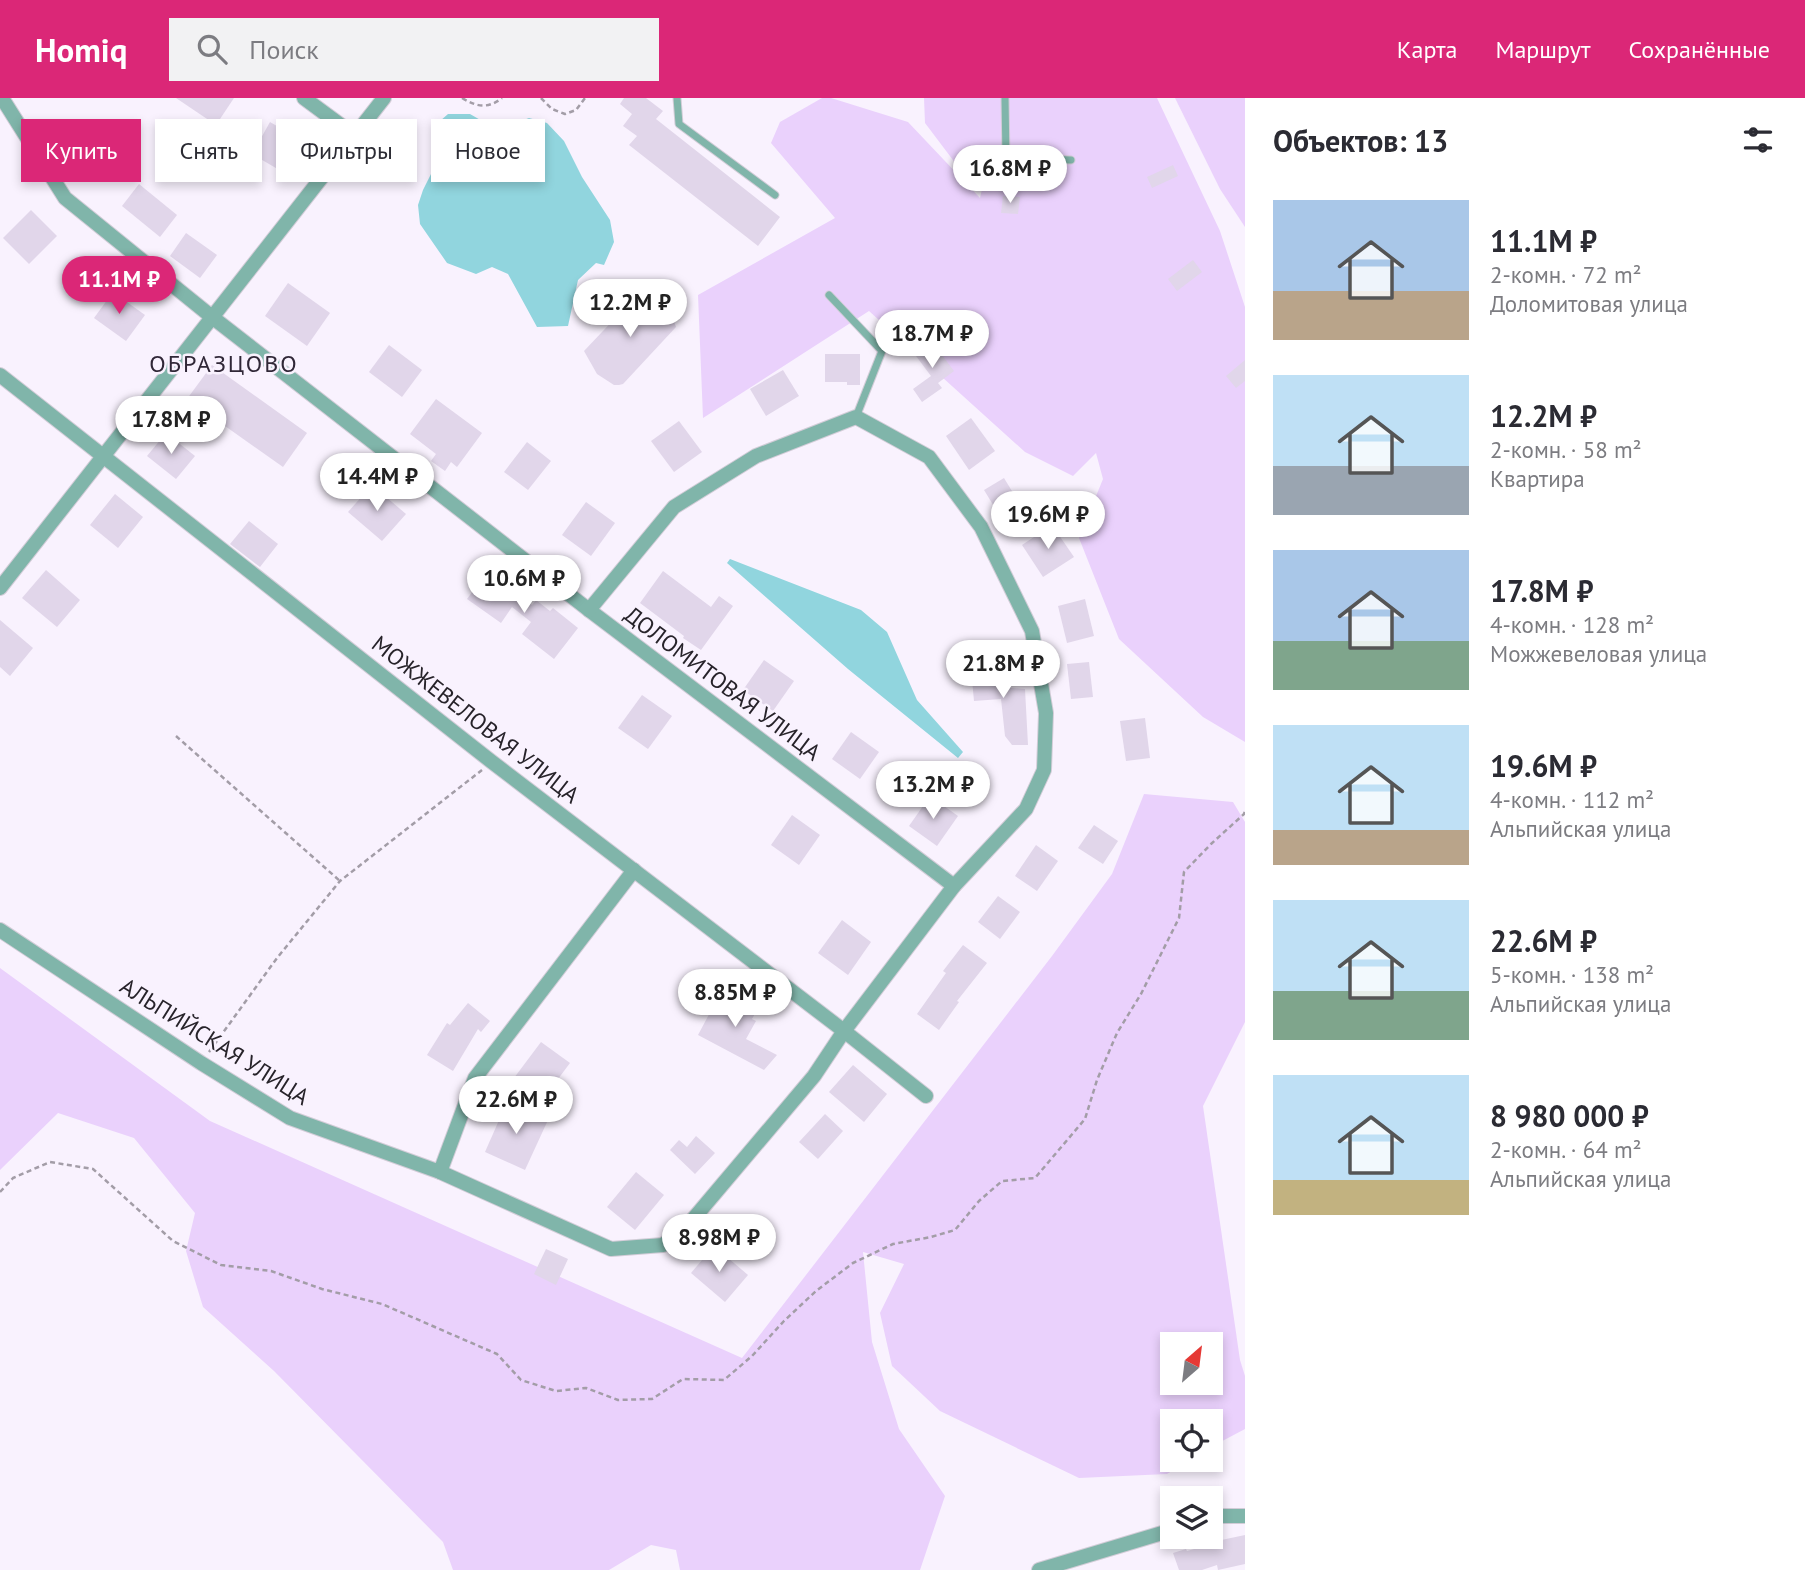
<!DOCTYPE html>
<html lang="ru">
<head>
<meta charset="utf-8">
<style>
	:root { --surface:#fff; --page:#f2f2f3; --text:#2b2b33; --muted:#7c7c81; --accent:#db2777 }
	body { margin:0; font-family:"PT Sans",sans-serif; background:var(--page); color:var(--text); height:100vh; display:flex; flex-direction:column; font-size:26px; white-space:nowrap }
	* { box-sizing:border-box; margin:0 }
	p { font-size:23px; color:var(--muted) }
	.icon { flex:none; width:38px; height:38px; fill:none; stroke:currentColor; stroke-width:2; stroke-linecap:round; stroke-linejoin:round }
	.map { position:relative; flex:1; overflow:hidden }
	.details { display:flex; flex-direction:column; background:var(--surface); width:560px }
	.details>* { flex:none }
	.banner { position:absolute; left:21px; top:21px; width:665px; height:63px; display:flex; gap:14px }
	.needle { width:46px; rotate:28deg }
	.controls { position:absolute; left:1160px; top:1234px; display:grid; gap:14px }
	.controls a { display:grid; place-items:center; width:63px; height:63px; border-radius:0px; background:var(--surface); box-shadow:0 4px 10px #0003; font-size:35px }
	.price { position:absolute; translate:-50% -60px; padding:0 16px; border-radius:24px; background:#fff; color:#222; font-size:23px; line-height:46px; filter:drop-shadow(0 2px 4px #0008) }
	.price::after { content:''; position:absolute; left:50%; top:42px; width:21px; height:16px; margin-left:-10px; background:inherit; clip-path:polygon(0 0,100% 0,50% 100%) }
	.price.current { background:var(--accent); color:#fff }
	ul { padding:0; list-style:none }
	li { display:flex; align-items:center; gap:21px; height:175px; padding:0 28px }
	li span { display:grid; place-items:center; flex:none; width:196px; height:140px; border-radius:0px; color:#555 }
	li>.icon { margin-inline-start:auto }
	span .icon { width:84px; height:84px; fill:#fffc; stroke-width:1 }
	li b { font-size:30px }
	h2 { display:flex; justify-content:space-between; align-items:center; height:84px; padding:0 28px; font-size:30px }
	.chip { padding:0 24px; border-radius:0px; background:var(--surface); box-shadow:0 4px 10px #0003; font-size:24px; line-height:63px }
	.chip.current { background:var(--accent); color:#fff }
	header { display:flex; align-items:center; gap:42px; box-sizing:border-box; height:98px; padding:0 35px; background:var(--accent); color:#fff }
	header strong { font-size:33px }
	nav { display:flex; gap:38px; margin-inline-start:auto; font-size:24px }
	.search { width:490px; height:63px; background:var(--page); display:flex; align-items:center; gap:18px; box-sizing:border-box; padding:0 24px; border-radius:0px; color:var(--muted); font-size:26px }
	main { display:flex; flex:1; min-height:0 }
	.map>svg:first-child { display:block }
	.green { fill:#ead1fc; fill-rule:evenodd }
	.water { fill:#91d5de }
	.building { fill:#e1d6ea }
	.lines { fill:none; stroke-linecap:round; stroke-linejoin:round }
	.lane-casing { stroke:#d3cdd8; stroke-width:9 }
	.street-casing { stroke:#d3cdd8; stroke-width:16 }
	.path { stroke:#a39da7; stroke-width:2.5; stroke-dasharray:5 3.5; stroke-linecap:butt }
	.lane { stroke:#80b5aa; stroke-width:7 }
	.street { stroke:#80b5aa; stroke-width:14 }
	.labels { text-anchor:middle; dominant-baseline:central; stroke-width:5; stroke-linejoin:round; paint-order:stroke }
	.street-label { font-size:23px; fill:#27232a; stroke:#f9f2fe }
	.neighbourhood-label { font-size:24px; letter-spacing:2px; fill:#302737; stroke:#f9f2fe }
</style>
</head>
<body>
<header>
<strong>Homiq</strong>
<div class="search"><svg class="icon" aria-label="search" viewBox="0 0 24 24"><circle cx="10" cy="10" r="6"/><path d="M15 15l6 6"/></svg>Поиск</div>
<nav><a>Карта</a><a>Маршрут</a><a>Сохранённые</a></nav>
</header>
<main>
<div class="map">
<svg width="1245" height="1472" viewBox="0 0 1245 1472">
	<rect width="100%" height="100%" fill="#f9f2fe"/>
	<g class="green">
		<path d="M822,0H831L908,24L980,100L983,87L959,70L925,25L924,0H1157L1220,133L1245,209V644L1203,619L1119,541L1079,440L1103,381L1096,355L1073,378L1025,354L869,213L703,320L698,197L835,120L771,45L780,24Z"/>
		<path d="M1175,0H1245V129L1220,91Z"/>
		<path d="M1144,696L1233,704L1245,724V924L1203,1008L1240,1262L1245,1278V1331L1211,1349V1323H1172V1362H1190L1167,1376L1079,1380L940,1313L892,1268L880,1215L904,1166L863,1154L872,1244L899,1331L945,1398L920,1472H680L676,1452L651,1447L609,1472H453L443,1444L274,1273L203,1209L186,1153L195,1115L134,1040L58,1015L0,1072V870L210,1023L742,1260L1052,858L1112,776ZM1172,1246H1211V1284H1172Z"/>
	</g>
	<g class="water">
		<path d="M448,16H470L489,27H511L529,20L547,25L564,43L582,79L610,122L614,144L604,167L596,165L578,182L568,228L537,229L508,176L492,169L476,176L447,165L420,126L418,107L423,92L436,66L435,48L431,31Z"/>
		<path d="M730,461L861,512L887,534L917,602L963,654L958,660L848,571L727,465Z"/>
	</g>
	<g class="building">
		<path d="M176,0H234L216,27Z"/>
		<path d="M624,0H646L663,13L656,21L780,119L758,148L629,47L637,38L623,28L632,16L620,6Z"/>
		<path d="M270,24L299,41L281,73L252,56Z"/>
		<path d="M1173,67L1178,78L1152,90L1147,79Z"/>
		<path d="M139,86L177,117L160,139L122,108Z"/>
		<path d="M1003,98L1020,99L1018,116L1001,115Z"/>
		<path d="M31,112L57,138L29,166L3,140Z"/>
		<path d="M186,135L217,157L200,180L170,158Z"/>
		<path d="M1193,162L1202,174L1177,193L1168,181Z"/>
		<path d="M288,185L330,215L307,248L265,218Z"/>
		<path d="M113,194L145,217L126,243L94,220Z"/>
		<path d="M639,195L646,196L663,207L674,223L676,229L623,286L619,287H614L597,276L584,253Z"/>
		<path d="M930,241L954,273L938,285L942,290L922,304L913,291L931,278L913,254Z"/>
		<path d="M389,247L422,272L402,299L369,274Z"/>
		<path d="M825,256H860V287H847V284H825Z"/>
		<path d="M1245,262V283L1236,290L1226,278Z"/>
		<path d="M212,267L307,335L283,369L187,301Z"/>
		<path d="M783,272L799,298L766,318L750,291Z"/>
		<path d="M436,301L482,335L457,369L451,364L445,373L431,363L436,356L410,336Z"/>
		<path d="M971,320L995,353L969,372L946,338Z"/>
		<path d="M679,323L702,354L674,374L651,343Z"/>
		<path d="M166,335L195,358L176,381L147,358Z"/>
		<path d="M527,344L551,363L528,392L504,374Z"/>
		<path d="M1004,380L1026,416L1006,428L984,392Z"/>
		<path d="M372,387L406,416L382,443L348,414Z"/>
		<path d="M115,396L143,419L118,450L90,427Z"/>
		<path d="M586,404L615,425L591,458L562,437Z"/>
		<path d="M249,423L278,446L260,469L230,446Z"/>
		<path d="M1052,427L1074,459L1043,479L1022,447Z"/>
		<path d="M46,472L80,502L57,529L22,500Z"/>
		<path d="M663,473L711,509L719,498L733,508L701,552L683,540L684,538L640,505Z"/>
		<path d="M487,474L532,507L536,502L550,513L553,510L578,530L554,561L522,536L531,524L512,509L501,525L467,501Z"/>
		<path d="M1085,501L1094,538L1067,545L1058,508Z"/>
		<path d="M0,522L33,550L10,578L0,569Z"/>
		<path d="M764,562L794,583L773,613L743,592Z"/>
		<path d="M1089,564L1093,599L1071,601L1067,566Z"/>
		<path d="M1009,568L1011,590L1025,591L1028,647H1012L1005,638L1001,601L974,603L971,571Z"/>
		<path d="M642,597L672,618L648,651L618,630Z"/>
		<path d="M1145,620L1150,660L1126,663L1120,623Z"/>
		<path d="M851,634L879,654L860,681L832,661Z"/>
		<path d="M930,698L958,718L937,748L909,728Z"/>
		<path d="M792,717L820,737L799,767L771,747Z"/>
		<path d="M1094,727L1118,743L1103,766L1078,750Z"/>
		<path d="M1036,747L1058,763L1037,793L1015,778Z"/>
		<path d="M998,798L1020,814L1000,841L978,824Z"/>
		<path d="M842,822L871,844L848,877L818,855Z"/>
		<path d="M963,847L987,865L957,903L959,904L939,932L917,916L946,875L943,873Z"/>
		<path d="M722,892L732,897L734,893L752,902L749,907L757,912L752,921L756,923L746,941L777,957L764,972L698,937Z"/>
		<path d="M468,905L490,923L481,934L478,931L453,973L427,957L447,925L450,927Z"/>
		<path d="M541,944L570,965L543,1001L514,980Z"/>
		<path d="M853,967L887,996L864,1024L829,994Z"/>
		<path d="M507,1004L548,1022L525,1072L485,1054Z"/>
		<path d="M825,1016L843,1033L818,1061L799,1044Z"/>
		<path d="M696,1038L715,1055L695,1076L670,1052L679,1042L687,1049Z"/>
		<path d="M636,1074L664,1097L635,1132L607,1109Z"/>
		<path d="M714,1148L748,1177L725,1204L691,1175Z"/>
		<path d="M546,1151L568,1161L556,1187L534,1176Z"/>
		<path d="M1245,1437V1466L1218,1472L1217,1467L1202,1472H1179L1173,1455L1186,1451L1187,1453L1212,1446V1444Z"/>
	</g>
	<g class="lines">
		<g class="lane-casing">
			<g id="lane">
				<path d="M677,0L679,26L775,97"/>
				<path d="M1005,0L1006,60L1071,62"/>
				<path d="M829,197L882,253L856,319"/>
			</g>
		</g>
		<g class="street-casing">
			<g id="street">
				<path d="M2,0L65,100L212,219L589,512L954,788"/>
				<path d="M304,0L354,37"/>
				<path d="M0,277L492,664L844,933L926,998"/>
				<path d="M0,490L384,0"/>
				<path d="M0,832L201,965L290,1020L440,1074L611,1151L663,1147L689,1126L814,978L844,933L954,788L1026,711L1044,672L1046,615L1032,533L981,429L929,359L856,319L756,358L674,409L589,512"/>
				<path d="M440,1074L475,980L634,772"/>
				<path d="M1211,1421L1219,1418H1245"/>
				<path d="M1039,1472L1172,1432"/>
			</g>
		</g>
		<g class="path">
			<path d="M462,0C477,9 488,11 502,0"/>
			<path d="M541,0L552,11L565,16L576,12L585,0"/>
			<path d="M176,638L340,783"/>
			<path d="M209,954L277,860L340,783L482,672"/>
			<path d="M0,1094L13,1080L50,1064L93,1071L173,1143L221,1167L271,1173L322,1191L382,1206L497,1256L521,1282L556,1293L586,1290L618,1302L652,1301L683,1281L724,1282L752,1258L784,1223L816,1193L853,1165L893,1146L931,1139L955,1132L979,1103L1002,1083L1035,1080L1085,1021L1097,982L1117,935L1141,896L1179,820L1184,774L1211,746L1244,716L1245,713"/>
		</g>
		<use href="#lane" class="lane"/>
		<use href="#street" class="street"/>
	</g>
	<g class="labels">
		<g class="street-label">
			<text transform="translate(723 585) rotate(37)">ДОЛОМИТОВАЯ УЛИЦА</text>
			<text transform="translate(476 621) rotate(38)">МОЖЖЕВЕЛОВАЯ УЛИЦА</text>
			<text transform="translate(215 943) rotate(32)">АЛЬПИЙСКАЯ УЛИЦА</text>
		</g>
		<g class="neighbourhood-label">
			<text x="224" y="265">ОБРАЗЦОВО</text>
		</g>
	</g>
</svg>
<div class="controls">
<a><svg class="needle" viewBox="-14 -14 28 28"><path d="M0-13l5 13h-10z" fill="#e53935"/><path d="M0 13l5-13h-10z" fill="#7c7c81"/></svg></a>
<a><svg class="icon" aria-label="locate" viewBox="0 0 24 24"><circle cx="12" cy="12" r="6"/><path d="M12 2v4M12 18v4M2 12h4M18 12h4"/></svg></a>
<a><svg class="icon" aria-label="layers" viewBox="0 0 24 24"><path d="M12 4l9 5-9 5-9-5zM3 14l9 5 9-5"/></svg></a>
</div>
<b class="price" style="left:1010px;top:107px">16.8M ₽</b>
<b class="price current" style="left:119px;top:218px">11.1M ₽</b>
<b class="price" style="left:630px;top:241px">12.2M ₽</b>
<b class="price" style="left:932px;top:272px">18.7M ₽</b>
<b class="price" style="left:171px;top:358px">17.8M ₽</b>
<b class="price" style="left:377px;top:415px">14.4M ₽</b>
<b class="price" style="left:1048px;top:453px">19.6M ₽</b>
<b class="price" style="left:524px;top:517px">10.6M ₽</b>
<b class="price" style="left:1003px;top:602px">21.8M ₽</b>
<b class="price" style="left:933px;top:723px">13.2M ₽</b>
<b class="price" style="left:735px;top:931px">8.85M ₽</b>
<b class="price" style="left:516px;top:1038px">22.6M ₽</b>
<b class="price" style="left:719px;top:1176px">8.98M ₽</b>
<div class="banner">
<a class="chip current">Купить</a>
<a class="chip">Снять</a>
<a class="chip">Фильтры</a>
<a class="chip">Новое</a>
</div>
</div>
<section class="details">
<h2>Объектов: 13<svg class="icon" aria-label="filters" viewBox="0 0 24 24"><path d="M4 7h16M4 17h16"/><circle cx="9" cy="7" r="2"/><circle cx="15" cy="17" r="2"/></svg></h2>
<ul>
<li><span style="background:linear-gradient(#a9c7e8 65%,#b9a48a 0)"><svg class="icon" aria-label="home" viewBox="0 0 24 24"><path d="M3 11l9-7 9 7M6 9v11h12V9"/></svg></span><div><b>11.1M ₽</b><p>2-комн. · 72 m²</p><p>Доломитовая улица</p></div></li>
<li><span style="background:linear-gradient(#bfe0f5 65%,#9aa5b1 0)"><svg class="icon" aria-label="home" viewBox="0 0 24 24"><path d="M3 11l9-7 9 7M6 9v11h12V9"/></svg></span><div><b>12.2M ₽</b><p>2-комн. · 58 m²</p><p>Квартира</p></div></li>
<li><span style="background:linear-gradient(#a9c7e8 65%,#7fa58c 0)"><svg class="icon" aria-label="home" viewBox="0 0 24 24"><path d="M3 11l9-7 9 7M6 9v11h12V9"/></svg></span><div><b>17.8M ₽</b><p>4-комн. · 128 m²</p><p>Можжевеловая улица</p></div></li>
<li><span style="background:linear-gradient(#bfe0f5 75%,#b9a48a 0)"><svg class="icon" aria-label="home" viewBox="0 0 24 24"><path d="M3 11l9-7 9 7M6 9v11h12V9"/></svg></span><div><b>19.6M ₽</b><p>4-комн. · 112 m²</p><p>Альпийская улица</p></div></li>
<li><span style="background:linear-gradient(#bfe0f5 65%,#7fa58c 0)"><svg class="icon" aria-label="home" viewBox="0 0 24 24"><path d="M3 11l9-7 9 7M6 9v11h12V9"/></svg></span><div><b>22.6M ₽</b><p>5-комн. · 138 m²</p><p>Альпийская улица</p></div></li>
<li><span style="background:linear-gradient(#bfe0f5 75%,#c2b280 0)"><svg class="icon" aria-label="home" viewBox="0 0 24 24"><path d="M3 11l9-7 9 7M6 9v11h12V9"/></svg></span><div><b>8 980 000 ₽</b><p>2-комн. · 64 m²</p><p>Альпийская улица</p></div></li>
</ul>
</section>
</main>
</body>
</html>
